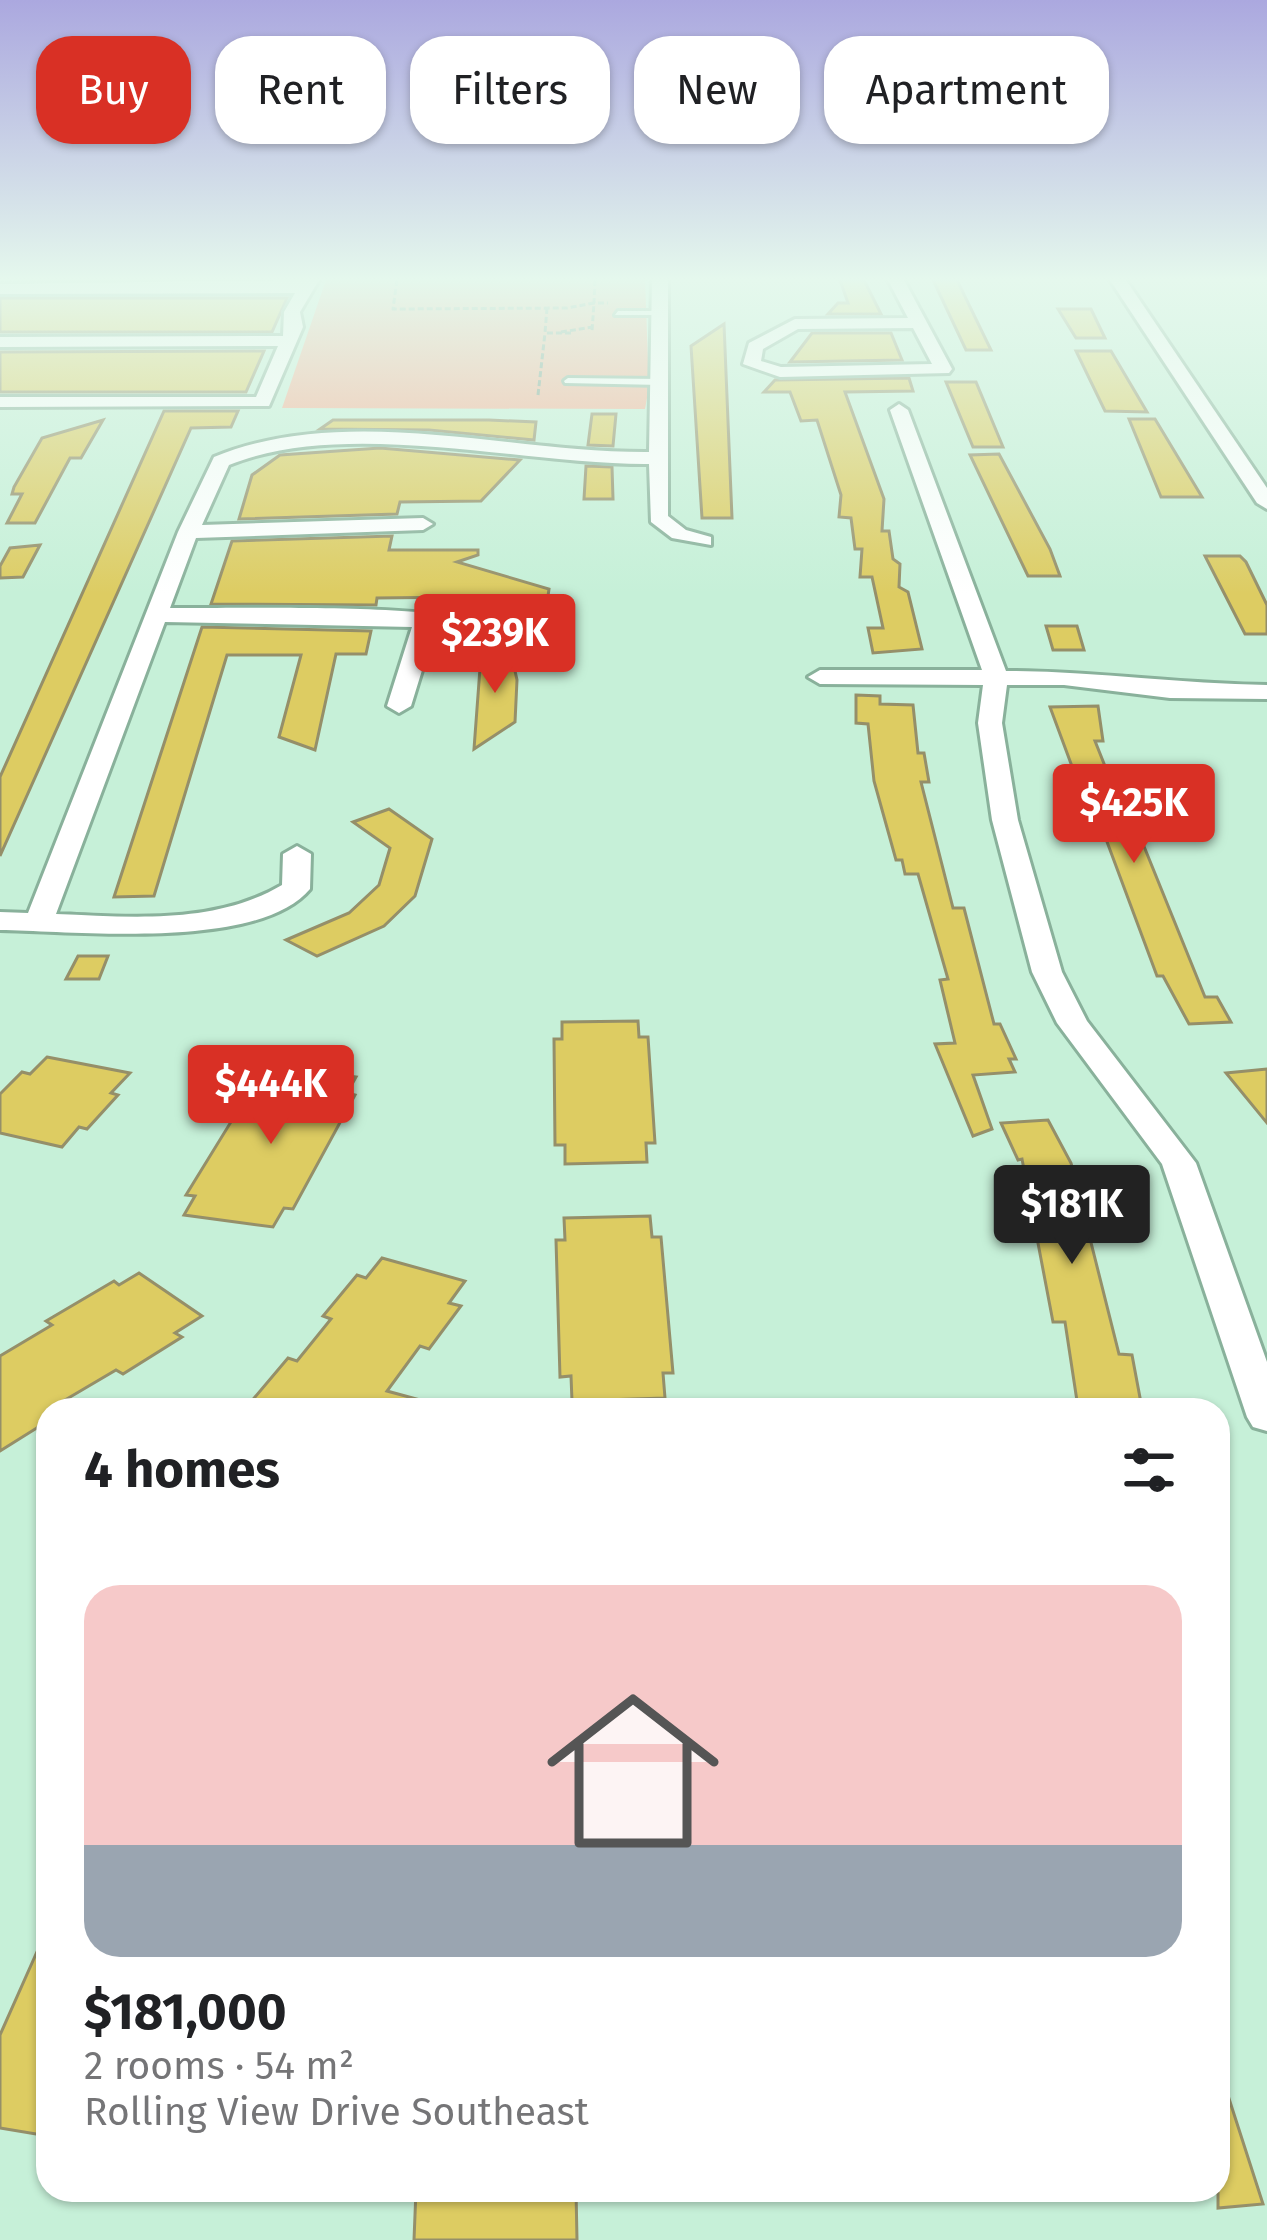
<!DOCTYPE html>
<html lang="en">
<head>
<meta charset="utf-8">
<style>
	:root { --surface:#fff; --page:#f2f2f2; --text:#202124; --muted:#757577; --accent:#d93025 }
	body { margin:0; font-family:"Fira Sans",sans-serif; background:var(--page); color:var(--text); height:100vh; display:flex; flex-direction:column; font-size:45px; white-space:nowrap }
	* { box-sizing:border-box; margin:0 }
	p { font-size:39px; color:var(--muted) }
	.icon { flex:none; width:66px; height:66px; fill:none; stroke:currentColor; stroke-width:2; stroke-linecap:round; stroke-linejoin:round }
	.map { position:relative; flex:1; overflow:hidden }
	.panel { position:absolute; left:36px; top:1398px; width:1194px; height:804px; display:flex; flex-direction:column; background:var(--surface); border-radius:36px; box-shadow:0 3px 9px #0004 }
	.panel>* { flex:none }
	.banner { position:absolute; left:36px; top:36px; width:1197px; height:108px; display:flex; gap:24px }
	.price { position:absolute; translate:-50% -102px; padding:0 27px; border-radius:12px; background:var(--accent); color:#fff; font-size:39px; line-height:78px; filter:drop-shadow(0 3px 6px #0008) }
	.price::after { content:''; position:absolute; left:50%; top:72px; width:36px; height:27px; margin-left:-18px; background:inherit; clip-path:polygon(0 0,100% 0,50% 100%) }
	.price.selected { background:#222; color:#fff }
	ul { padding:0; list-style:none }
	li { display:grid; align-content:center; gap:24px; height:636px; padding:0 48px }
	li span { display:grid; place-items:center; height:372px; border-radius:36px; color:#555 }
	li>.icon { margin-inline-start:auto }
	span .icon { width:216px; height:216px; fill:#fffc; stroke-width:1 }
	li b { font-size:51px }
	h2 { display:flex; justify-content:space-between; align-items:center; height:144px; padding:0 48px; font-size:51px }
	.tag { padding:0 42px; border-radius:36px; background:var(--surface); box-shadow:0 3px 9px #0004; font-size:42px; line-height:108px }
	.tag.selected { background:var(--accent); color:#fff }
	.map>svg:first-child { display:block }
	.green { fill:#f8ae93 }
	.building { fill:#ddcc62; stroke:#958f69; stroke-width:3 }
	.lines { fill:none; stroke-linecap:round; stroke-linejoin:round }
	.lane-casing { stroke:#89b19b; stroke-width:6 }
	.street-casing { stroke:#89b19b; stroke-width:6 }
	.path { stroke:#7c9b8a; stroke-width:3; stroke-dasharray:6 3; stroke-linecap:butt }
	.lane { fill:#fff; fill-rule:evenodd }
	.street { fill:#fff; fill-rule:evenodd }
</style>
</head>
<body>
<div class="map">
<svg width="1267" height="2240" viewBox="0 0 1267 2240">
	<rect width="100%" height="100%" fill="#c6f0d8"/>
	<path class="green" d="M326,280H645L649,387L645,409L282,408Z"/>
	<g class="building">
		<path d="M840,280H864L881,314H828L838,303H848Z"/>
		<path d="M933,280H957L991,350H966Z"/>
		<path d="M0,298H287L272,332H0Z"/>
		<path d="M1058,309H1091L1105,338H1076Z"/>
		<path d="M724,324L732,518H702L691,346Z"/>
		<path d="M812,333H891L902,360L790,362Z"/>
		<path d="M0,351V352L264,351L246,392H0Z"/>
		<path d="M1076,351H1111L1147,412L1105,411Z"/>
		<path d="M909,378L913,391L845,392L884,499L882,531H889L893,559L900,564L899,587L908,592L922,649L873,653L868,628H883L872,577H860L862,549H855L851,518L839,517L841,495L817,420L801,421L790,392H764L775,380Z"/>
		<path d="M946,382H976L1003,447H973Z"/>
		<path d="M164,411H238L231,427L191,428L0,856V777Z"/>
		<path d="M592,414H616L613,446L588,445Z"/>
		<path d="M1129,419H1155L1202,497H1161Z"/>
		<path d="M103,420L81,458H70L35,523H7L22,494H12L14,487L42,438Z"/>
		<path d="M333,420H489L536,422L534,440L429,430L320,429Z"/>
		<path d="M380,448L520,460L481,501L400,502L397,514L239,519L252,475L280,455Z"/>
		<path d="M999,454L1050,549L1060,576H1028L970,455Z"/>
		<path d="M586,466L612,467L613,499H584Z"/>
		<path d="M392,536L389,550H478V555L457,562L549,589L548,596L377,598L376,605L211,604L232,541Z"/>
		<path d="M40,545L23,577L0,578V566L10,548Z"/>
		<path d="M1205,556H1240L1246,562L1267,605V634H1245Z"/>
		<path d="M1046,626H1077L1084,650H1053Z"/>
		<path d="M202,627L371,631L366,654H336L315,750L279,737L301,655H227L154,896L114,897Z"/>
		<path d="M511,653L517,680L515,722L474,749L481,655Z"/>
		<path d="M856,695L880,696V704L913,705L918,753H924L929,782H921L953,908H964L994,1024H1000L1016,1059H1009L1015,1072L973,1075L992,1129L973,1136L935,1044L955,1043L940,980L948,979L918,874H905L902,860H896L874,781L868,724L856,723Z"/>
		<path d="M1098,706L1103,741H1095L1134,839H1141L1205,997H1217L1231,1022L1189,1024L1163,976H1157L1100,823H1093L1050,707Z"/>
		<path d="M389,809L432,839L415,896L384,926L317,956L286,940L349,913L379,885L390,848L353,822Z"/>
		<path d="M78,956H108L99,979H66Z"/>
		<path d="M638,1021L639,1037H648L655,1143H646L647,1162L565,1164V1145H555L554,1039H562V1022Z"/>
		<path d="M47,1057L130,1073L111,1093L118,1095L87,1129L79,1127L62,1147L0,1133V1094L22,1072L30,1074Z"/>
		<path d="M273,1067L356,1077L347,1093L355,1095L293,1209L284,1208L273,1227L184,1215L195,1196L186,1195L258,1078L265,1079Z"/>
		<path d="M1267,1069V1123L1226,1073Z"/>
		<path d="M1048,1120L1071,1163L1119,1354L1132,1355L1141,1403L1077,1401L1065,1322H1053L1022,1159L1018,1160L1001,1123Z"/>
		<path d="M650,1216L652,1237H661L673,1373H663L665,1398L572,1401L571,1376L560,1377L556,1240H565L564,1218Z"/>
		<path d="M382,1258L465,1281L449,1303L461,1306L429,1349L420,1346L387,1391L428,1402L427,1410H273L250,1403L288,1358L297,1361L331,1319L323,1316L357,1275L366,1278Z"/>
		<path d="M139,1273L202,1316L175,1333L182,1337L123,1374L116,1370L48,1410V1421L0,1451V1356L52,1325L46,1321L114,1281L119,1285Z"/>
		<path d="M48,1927V2136L0,2128V2035Z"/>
		<path d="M1218,2080H1223L1263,2204L1218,2208Z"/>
		<path d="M416,2190H576L577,2240H414Z"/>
	</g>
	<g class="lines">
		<g class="lane-casing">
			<g id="lane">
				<path d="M618,311H661L665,313L661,315H615Z"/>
				<path d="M568,378L662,379L666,382L662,385L565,383L564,381Z"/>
			</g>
		</g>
		<g class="street-casing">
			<g id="street">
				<path d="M303,280H319L300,312L303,327L269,406L0,407V397H256L278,346L0,347V337L283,336L284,312L295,293L0,294V284Z"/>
				<path d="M652,280H668V516L686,530L711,537V545L672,538L651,522L649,464C522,465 347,417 229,465L202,525L423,518L433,524L423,530L196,538L170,608C223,609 458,602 487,627L476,634L435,628L411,706L399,713L387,706L412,627L165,622L56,914C132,917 214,925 282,885L283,854L297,846L311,854L310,889C258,951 76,931 0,930V912L28,913L178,532L214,457C349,402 508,453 649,452Z"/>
				<path d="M888,280H904L952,369L949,373L780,377L743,364L749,343L795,319L908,318ZM913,328L932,364L781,367L761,361L763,349L798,329Z"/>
				<path d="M1110,280H1126L1267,488V509L1257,503Z"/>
				<path d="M899,404L908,410L1006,671C1093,671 1179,684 1267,685V699L1170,698L1064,685H1007L1002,723L1018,820L1062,972L1087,1021L1196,1163L1267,1362V1431L1253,1427L1247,1417L1162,1164L1057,1023L1032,972L992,820L978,723L983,685L820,684L808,677L820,670H982L890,410Z"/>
			</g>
		</g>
		<g class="path">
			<path d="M397,280L393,309L567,308L594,303L592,331"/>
			<path d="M595,280L594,303H608"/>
			<path d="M547,308L545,333H573"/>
			<path d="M561,332L593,327"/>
			<path d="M538,395L545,333"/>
		</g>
		<use href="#lane" class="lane"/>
		<use href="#street" class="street"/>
	</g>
	<linearGradient id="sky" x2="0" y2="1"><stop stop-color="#aba8df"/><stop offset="0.47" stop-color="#e5f8ed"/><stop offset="1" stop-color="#e5f8ed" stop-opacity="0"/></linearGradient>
	<rect width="1267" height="594" fill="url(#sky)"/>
</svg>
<b class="price" style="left:495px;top:696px">$239K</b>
<b class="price" style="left:1134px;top:866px">$425K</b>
<b class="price" style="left:271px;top:1147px">$444K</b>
<b class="price selected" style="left:1072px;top:1267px">$181K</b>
<div class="banner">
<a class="tag selected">Buy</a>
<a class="tag">Rent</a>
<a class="tag">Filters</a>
<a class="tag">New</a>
<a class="tag">Apartment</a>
</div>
<section class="panel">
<h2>4 homes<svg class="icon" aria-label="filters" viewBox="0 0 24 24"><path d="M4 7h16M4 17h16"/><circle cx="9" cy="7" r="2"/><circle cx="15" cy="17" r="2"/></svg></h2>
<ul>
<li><span style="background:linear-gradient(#f6c9c9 70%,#9aa5b1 0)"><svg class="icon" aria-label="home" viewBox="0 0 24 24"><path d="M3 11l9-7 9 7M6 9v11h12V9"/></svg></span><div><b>$181,000</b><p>2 rooms · 54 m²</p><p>Rolling View Drive Southeast</p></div></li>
</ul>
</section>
</div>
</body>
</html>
